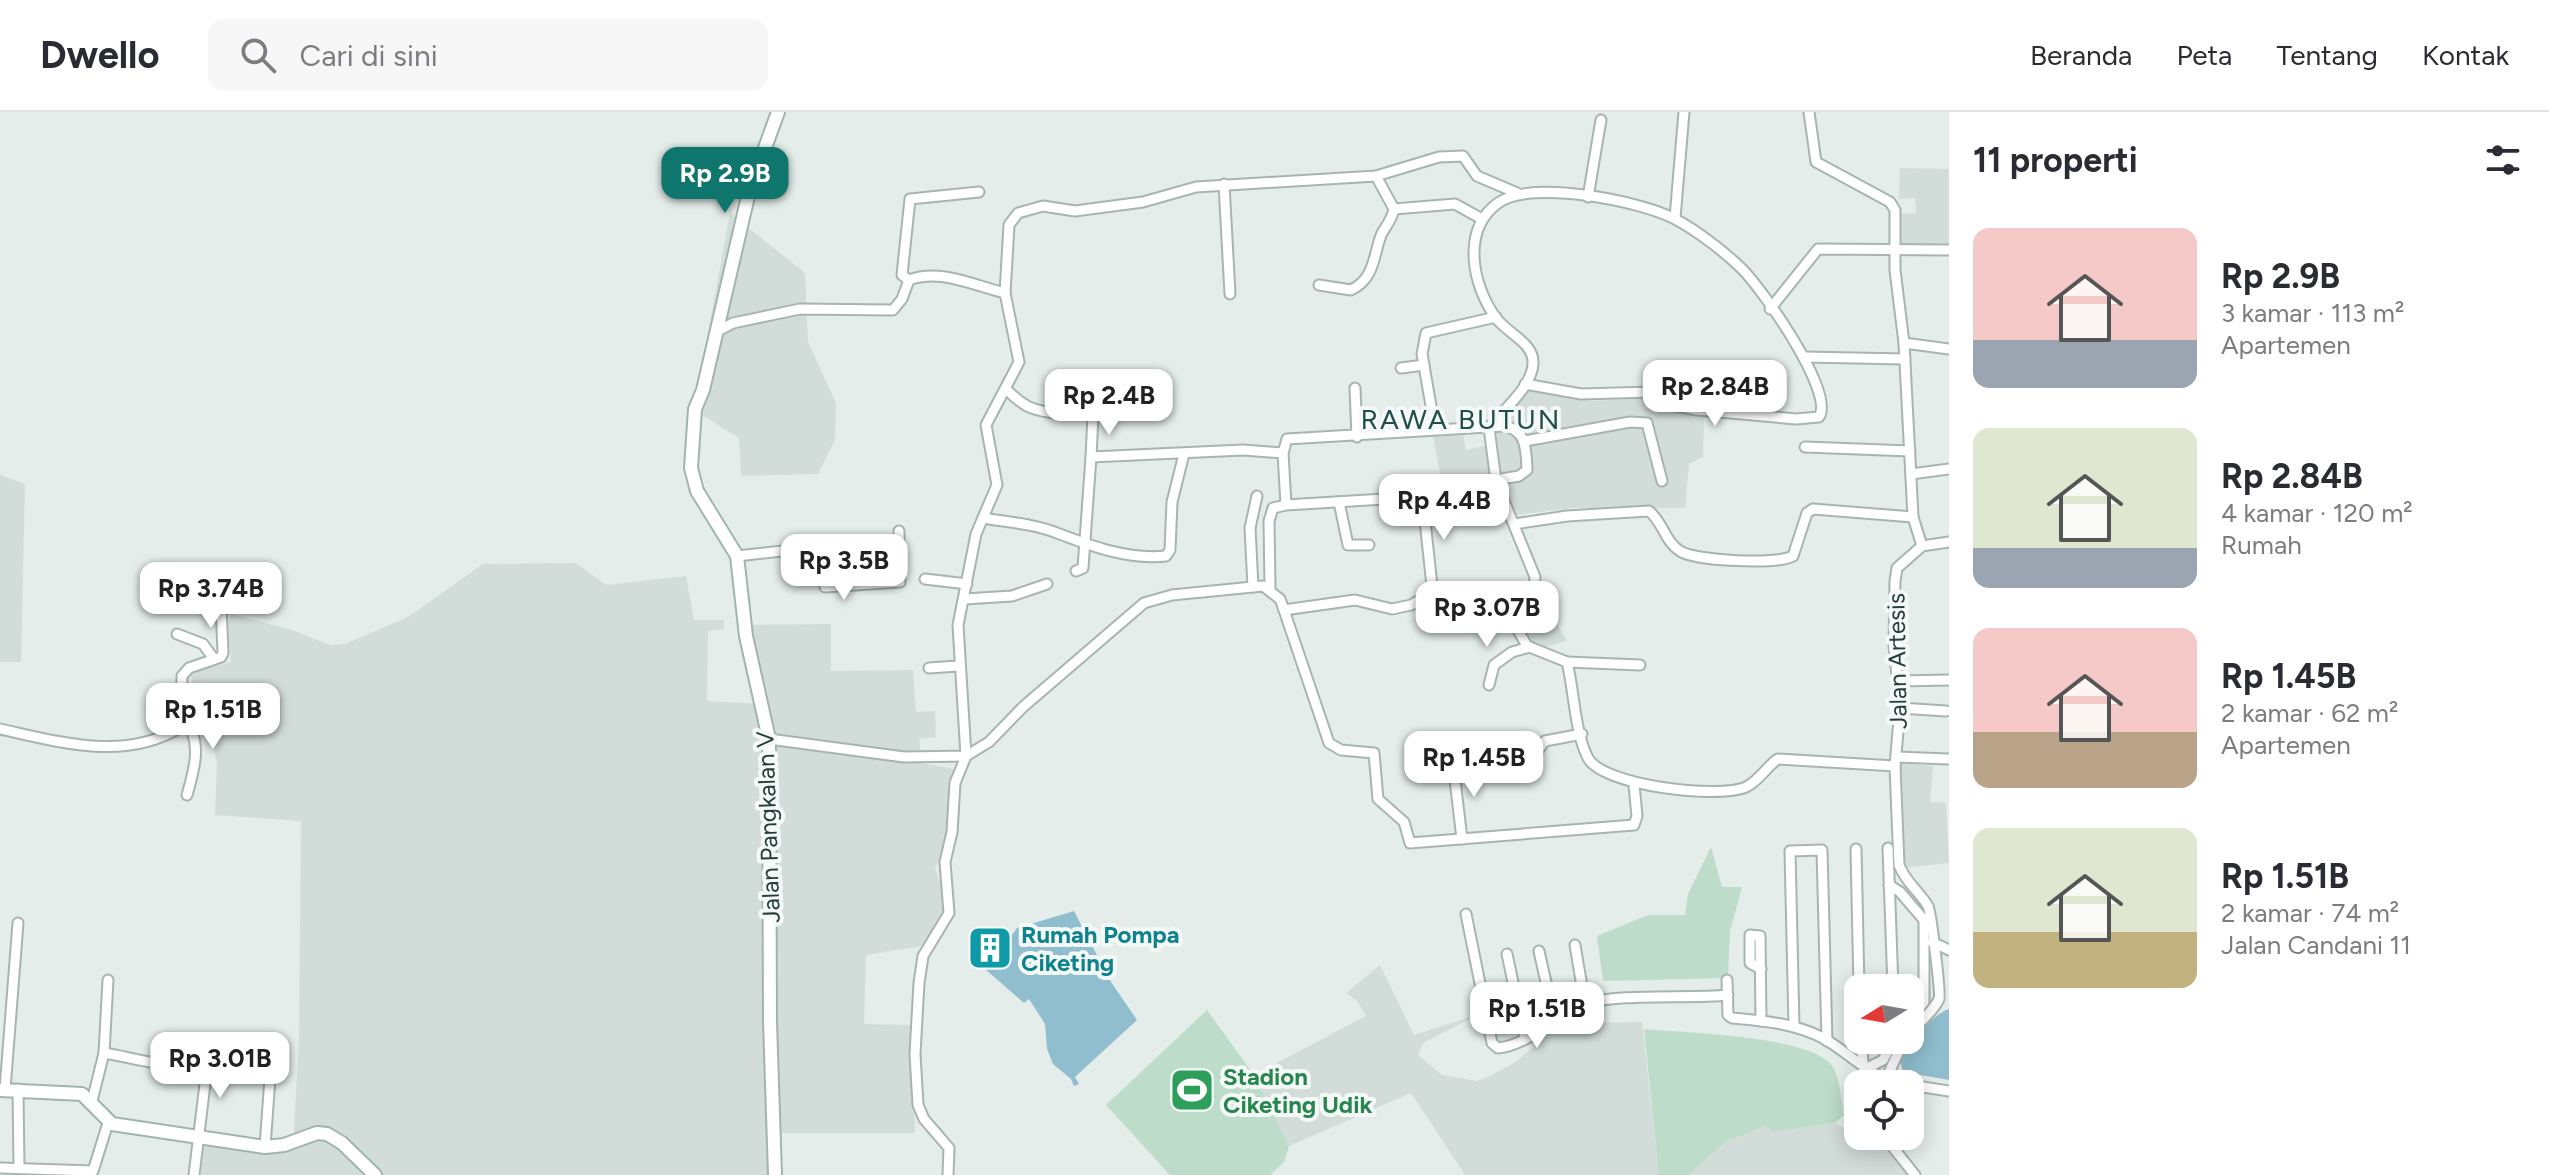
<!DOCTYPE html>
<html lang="id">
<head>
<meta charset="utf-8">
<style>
	:root { --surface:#fff; --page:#f7f7f7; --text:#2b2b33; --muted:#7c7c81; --line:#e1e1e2; --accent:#0f766e }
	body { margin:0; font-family:Figtree,sans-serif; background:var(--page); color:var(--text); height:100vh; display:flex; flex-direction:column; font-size:30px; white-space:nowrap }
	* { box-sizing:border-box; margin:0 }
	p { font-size:26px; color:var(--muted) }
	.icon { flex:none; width:44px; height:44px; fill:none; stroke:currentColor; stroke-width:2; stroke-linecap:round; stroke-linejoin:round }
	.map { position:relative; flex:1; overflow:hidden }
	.drawer { display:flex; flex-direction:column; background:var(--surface); width:600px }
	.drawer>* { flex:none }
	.needle { width:52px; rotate:259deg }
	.fabs { position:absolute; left:1844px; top:862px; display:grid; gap:16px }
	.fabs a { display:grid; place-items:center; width:80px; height:80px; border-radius:16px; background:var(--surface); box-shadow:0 4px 20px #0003; font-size:40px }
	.price { position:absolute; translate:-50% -68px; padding:0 18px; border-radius:16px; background:#fff; color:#222; font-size:26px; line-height:52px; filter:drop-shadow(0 2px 4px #0008) }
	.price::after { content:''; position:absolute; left:50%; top:48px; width:24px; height:18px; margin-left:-12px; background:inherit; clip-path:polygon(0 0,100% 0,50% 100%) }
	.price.selected { background:var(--accent); color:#fff }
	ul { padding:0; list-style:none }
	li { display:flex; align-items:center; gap:24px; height:200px; padding:0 24px }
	li span { display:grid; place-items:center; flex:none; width:224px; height:160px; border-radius:16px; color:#555 }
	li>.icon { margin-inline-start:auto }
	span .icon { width:96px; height:96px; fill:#fffc; stroke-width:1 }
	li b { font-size:34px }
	h2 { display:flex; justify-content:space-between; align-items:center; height:96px; padding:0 24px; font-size:34px }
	header { display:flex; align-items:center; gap:48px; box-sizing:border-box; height:112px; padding:0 40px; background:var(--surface); border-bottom:2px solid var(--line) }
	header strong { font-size:38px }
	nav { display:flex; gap:44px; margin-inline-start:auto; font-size:28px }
	.search { width:560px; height:72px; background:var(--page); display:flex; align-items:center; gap:20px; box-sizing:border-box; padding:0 28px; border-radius:16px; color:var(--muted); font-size:30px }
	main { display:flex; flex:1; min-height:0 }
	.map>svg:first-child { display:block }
	.built { fill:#d2dcd9 }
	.green { fill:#bedcca }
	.water { fill:#90bece }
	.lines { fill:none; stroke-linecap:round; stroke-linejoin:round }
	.street-casing { stroke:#a7b5b1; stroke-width:13 }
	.secondary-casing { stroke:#a0b5af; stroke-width:16 }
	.street { stroke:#fff; stroke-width:9 }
	.secondary { stroke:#fff; stroke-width:12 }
	.labels { text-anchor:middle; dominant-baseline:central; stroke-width:8; stroke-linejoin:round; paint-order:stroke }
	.street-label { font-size:24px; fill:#243d39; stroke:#f4f9f7 }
	.culture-label { font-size:24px; font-weight:bold; fill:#0d838f; stroke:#f4f9f7; text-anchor:start }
	.leisure-label { font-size:24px; font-weight:bold; fill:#27864d; stroke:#f4f9f7; text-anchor:start }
	.quarter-label { font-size:28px; letter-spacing:2px; fill:#214e48; stroke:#f4f9f7 }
</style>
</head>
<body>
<header>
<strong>Dwello</strong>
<div class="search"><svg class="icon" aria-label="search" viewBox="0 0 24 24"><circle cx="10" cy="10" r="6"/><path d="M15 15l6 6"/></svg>Cari di sini</div>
<nav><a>Beranda</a><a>Peta</a><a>Tentang</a><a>Kontak</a></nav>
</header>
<main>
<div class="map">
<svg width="1949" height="1063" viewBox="0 0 1949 1063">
	<rect width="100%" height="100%" fill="#e4edea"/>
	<g class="built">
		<path d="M1900,56L1949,57V136L1899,131V102L1916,101L1915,86L1899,87Z"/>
		<path d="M730,101L805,161L808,230L836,291L835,328L818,362L741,364L739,326L694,298Z"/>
		<path d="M1530,278L1592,289L1654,285L1664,297L1704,303L1703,345L1689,352L1685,396H1573L1515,403L1501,361L1496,321Z"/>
		<path d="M1463,320L1466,338L1485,334L1504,401L1474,410L1462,375L1443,376L1433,324Z"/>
		<path d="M0,363L25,372L21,550H0Z"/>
		<path d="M576,451L606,473L686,464L694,508H724V517L708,519L707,589L764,592L759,580L750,513L831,512V559L913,558L916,600L935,599L936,625L919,627L922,651L960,658L949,696L951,726L935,756L943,781V803L921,834L866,843L864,912L911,913L915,1021H767L770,1063H201L202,1031L293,1034L299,929L301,709L215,703L217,650L190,561L231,550L228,515L231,502L292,518L330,533L345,532L408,505L483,452Z"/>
		<path d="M1543,481L1544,490L1567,529L1534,538L1509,500Z"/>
		<path d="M1899,651L1933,654L1930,690L1946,691L1949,751L1904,756L1895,689Z"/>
		<path d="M1380,853L1414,923L1480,902L1423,931L1418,943L1442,963L1477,969L1492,963L1514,951L1563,911L1642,910L1659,1063H1465L1411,981L1289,1034L1254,963L1366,904L1357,889L1346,881Z"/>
		<path d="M1835,1011L1858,1024L1883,1032L1911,1063H1688L1727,1029L1767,1014L1774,1020Z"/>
	</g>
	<g class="green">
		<path d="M1711,735L1722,775H1742L1730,819L1728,866L1603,869L1597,824L1648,803H1685L1688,782Z"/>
		<path d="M1207,898L1254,963L1289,1034L1284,1050L1270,1063H1170L1106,993Z"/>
		<path d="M1644,917C1682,921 1813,923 1833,955C1840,967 1841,989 1844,1003L1835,1011L1774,1020L1766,1014L1727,1029L1688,1063H1659Z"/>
	</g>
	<g class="water">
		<path d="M1074,799L1111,870L1137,908L1075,965L1079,972L1074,974L1071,967L1053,952L1047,937L1045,912L1029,887L1024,891L985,857L986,851L994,847L1017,816Z"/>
		<path d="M1949,897V968L1903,960L1900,949C1912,931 1929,904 1949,897Z"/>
	</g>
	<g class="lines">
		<g class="street-casing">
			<g id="street">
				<path d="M1809,0L1816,50L1890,90L1895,98V158L1904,231L1913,405L1922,434"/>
				<path d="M1376,64L1394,97L1455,92L1482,107"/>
				<path d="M1224,72L1230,182"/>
				<path d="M1588,85L1601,8"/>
				<path d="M1675,106L1684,0"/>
				<path d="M909,168L902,163L910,87L979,80"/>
				<path d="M1319,173L1351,178C1376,166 1373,142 1382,121C1387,113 1392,107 1394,97"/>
				<path d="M1770,197L1818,137L1949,138"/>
				<path d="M716,220L733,211L800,197L893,198L902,187L909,168C940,156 975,174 1005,181"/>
				<path d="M1904,231L1949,237"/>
				<path d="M1805,245L1905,247"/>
				<path d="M1401,256L1424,253"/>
				<path d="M1355,276L1357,325"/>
				<path d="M1007,278C1013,284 1020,290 1027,294C1048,305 1123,309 1133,284"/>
				<path d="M1435,317L1422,242L1426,221L1496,205"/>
				<path d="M1525,329L1630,310L1647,311L1662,369"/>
				<path d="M1805,335L1910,339"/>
				<path d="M1091,345L1093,303"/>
				<path d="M1911,362L1949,357"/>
				<path d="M1422,381L1433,483"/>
				<path d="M1339,390L1348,433H1369"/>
				<path d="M983,406C1007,410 1035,412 1057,421C1091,434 1128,448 1166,444L1170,438L1172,390L1184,342"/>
				<path d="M1514,412L1567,404L1649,399C1663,410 1665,430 1680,439C1695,449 1777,453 1793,444L1807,401L1813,397L1913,405"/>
				<path d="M737,444L818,435L825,475L900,470L899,419"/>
				<path d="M1076,459L1083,456L1091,345L1243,338L1283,341"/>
				<path d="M925,467L967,472"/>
				<path d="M1253,475L1250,416L1257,384"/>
				<path d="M1270,476L1269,409L1273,396L1286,393L1283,341L1287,327L1504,314C1527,318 1526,338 1527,358L1519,364L1384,387L1286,393"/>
				<path d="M965,487L1012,484L1047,472"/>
				<path d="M1501,488L1527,534L1567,550C1574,578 1575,622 1588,646C1603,674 1719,687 1746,675C1759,669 1766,655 1778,647L1895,654"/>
				<path d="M1284,498L1329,631L1341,638L1374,641L1378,687L1404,710L1410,731L1634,713L1637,704L1634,673"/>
				<path d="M177,522L203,532L214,547"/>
				<path d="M1567,550L1640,553"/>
				<path d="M929,556L958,554"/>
				<path d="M1899,569L1949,568"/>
				<path d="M1489,573L1494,553L1512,540L1530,535"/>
				<path d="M1900,596L1946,599"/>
				<path d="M183,604C203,629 195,655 187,683"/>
				<path d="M0,617C60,630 125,650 181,615L182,564L189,556L221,545L223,541L220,469"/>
				<path d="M769,627L904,645L966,644L989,630L1023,595L1144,491L1172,483L1263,474L1280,487L1284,498L1355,488L1392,497L1411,493L1427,484L1452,480L1501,488L1529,487L1534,480L1535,465L1496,369L1489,316C1502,299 1533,274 1533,251C1534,231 1507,221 1496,206C1472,173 1461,118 1498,91C1531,67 1641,89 1675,107C1696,118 1722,138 1739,154C1760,173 1836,281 1819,305L1796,307L1697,298L1665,292L1652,280L1581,282L1525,272"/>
				<path d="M1897,645L1949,647"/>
				<path d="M1490,650L1531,647L1545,629L1582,622"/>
				<path d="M1453,651L1462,727"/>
				<path d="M1888,736L1893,876"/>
				<path d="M1856,737L1859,876"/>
				<path d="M1889,773L1900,780L1924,808V890L1910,908"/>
				<path d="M1466,802L1492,931L1498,936C1530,933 1554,903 1585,892C1618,881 1688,887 1728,883"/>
				<path d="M1932,830L1949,838"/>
				<path d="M1575,833L1585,892"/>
				<path d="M1539,839L1554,906"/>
				<path d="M1507,842L1525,927"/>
				<path d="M1761,857L1750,851V823L1760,824L1761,909"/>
				<path d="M1727,868L1728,903L1732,906C1764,909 1794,911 1823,926C1850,941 1871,967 1904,972"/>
				<path d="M1794,914L1790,739L1822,738L1827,929"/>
				<path d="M1910,921C1919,911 1933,900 1939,887C1941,882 1931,800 1928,794C1919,779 1906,771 1899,753L1895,654L1900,596L1894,533L1895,469L1897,456L1922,434L1949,430"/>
				<path d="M1861,928L1865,972"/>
				<path d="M104,941C130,945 159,955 186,952C215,948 238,936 266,944L271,952L265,1035"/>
				<path d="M1867,956L1883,948L1894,928"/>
				<path d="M1885,969L1904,928"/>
				<path d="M1910,973L1949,979"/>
				<path d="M5,977L18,811"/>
				<path d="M18,977L19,1056"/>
				<path d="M92,989L104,941L108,868"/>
				<path d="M1884,1024L1915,1063"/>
				<path d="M0,1056L93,1059L108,1011"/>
				<path d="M194,1063L208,947"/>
				<path d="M948,1063L949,1036L924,1007L918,993L915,942L919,871L923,844L949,801L945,750L952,720L955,671L966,644L958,513L976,422L997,373L986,313L1019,250L1005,181L1009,113L1018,101L1043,94L1075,99L1143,90L1196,75L1376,64L1439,45L1463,44L1477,64L1517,81"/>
			</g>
		</g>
		<g class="secondary-casing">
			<g id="secondary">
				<path d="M0,978L82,982L112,1012L265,1035L284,1033L317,1021L327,1022L342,1031L375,1063"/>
				<path d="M775,1063L770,910L769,627L746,524L737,444L697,379L691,356L695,297L703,278L749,80L778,0"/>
			</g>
		</g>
		<use href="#street" class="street"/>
		<use href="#secondary" class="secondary"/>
	</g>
	<defs>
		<g id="building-square" transform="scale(2.3)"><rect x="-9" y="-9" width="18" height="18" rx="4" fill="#0f9aa8" stroke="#f4f9f7"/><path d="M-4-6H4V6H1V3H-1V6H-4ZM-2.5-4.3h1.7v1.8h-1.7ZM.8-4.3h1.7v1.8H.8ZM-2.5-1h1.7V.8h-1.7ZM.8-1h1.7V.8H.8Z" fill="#fff"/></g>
		<g id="stadium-square" transform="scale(2.3)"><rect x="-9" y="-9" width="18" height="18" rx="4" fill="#2e9e5b" stroke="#f4f9f7"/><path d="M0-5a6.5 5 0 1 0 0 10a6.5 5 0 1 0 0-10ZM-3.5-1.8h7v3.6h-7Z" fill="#fff"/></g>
	</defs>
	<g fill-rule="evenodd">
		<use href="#building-square" x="990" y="836"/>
		<use href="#stadium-square" x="1192" y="978"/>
	</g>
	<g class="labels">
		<g class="street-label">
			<text transform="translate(1897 549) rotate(-91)">Jalan Artesis</text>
			<text transform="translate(768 715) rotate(-92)">Jalan Pangkalan V</text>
		</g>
		<g class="culture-label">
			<text x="1021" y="822">Rumah Pompa<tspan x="1021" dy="28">Ciketing</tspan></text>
		</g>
		<g class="leisure-label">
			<text x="1223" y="964">Stadion<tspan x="1223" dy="28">Ciketing Udik</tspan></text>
		</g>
		<g class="quarter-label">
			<text x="1461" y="307">RAWA BUTUN</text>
		</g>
	</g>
</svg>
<div class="fabs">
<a><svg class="needle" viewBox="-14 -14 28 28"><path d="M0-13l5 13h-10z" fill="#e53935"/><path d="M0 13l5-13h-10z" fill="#7c7c81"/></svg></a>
<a><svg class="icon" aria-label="locate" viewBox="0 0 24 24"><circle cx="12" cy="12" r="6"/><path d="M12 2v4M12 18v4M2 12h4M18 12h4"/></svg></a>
</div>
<b class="price selected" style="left:725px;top:103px">Rp 2.9B</b>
<b class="price" style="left:1715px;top:316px">Rp 2.84B</b>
<b class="price" style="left:1109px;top:325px">Rp 2.4B</b>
<b class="price" style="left:1444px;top:430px">Rp 4.4B</b>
<b class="price" style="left:844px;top:490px">Rp 3.5B</b>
<b class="price" style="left:211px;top:518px">Rp 3.74B</b>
<b class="price" style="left:1487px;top:537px">Rp 3.07B</b>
<b class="price" style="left:213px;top:639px">Rp 1.51B</b>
<b class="price" style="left:1474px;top:687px">Rp 1.45B</b>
<b class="price" style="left:1537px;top:938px">Rp 1.51B</b>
<b class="price" style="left:220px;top:988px">Rp 3.01B</b>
</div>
<section class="drawer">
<h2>11 properti<svg class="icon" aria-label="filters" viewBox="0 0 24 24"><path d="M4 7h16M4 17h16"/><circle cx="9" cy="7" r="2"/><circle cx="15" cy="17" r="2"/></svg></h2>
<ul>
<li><span style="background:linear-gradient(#f6c9c9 70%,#9aa5b1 0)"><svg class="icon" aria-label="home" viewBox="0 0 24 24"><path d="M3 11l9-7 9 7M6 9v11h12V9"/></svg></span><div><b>Rp 2.9B</b><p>3 kamar · 113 m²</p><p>Apartemen</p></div></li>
<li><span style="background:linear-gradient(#dfe7d0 75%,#9aa5b1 0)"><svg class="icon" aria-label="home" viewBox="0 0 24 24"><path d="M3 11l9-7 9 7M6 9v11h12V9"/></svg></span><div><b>Rp 2.84B</b><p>4 kamar · 120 m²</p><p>Rumah</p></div></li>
<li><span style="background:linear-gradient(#f6c9c9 65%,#b9a48a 0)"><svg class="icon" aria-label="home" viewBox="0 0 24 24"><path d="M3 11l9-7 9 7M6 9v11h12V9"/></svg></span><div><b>Rp 1.45B</b><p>2 kamar · 62 m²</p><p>Apartemen</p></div></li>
<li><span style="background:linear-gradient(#dfe7d0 65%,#c2b280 0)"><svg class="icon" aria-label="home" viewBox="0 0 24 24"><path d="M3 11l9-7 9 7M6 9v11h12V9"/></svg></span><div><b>Rp 1.51B</b><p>2 kamar · 74 m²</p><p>Jalan Candani 11</p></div></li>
</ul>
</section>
</main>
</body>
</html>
